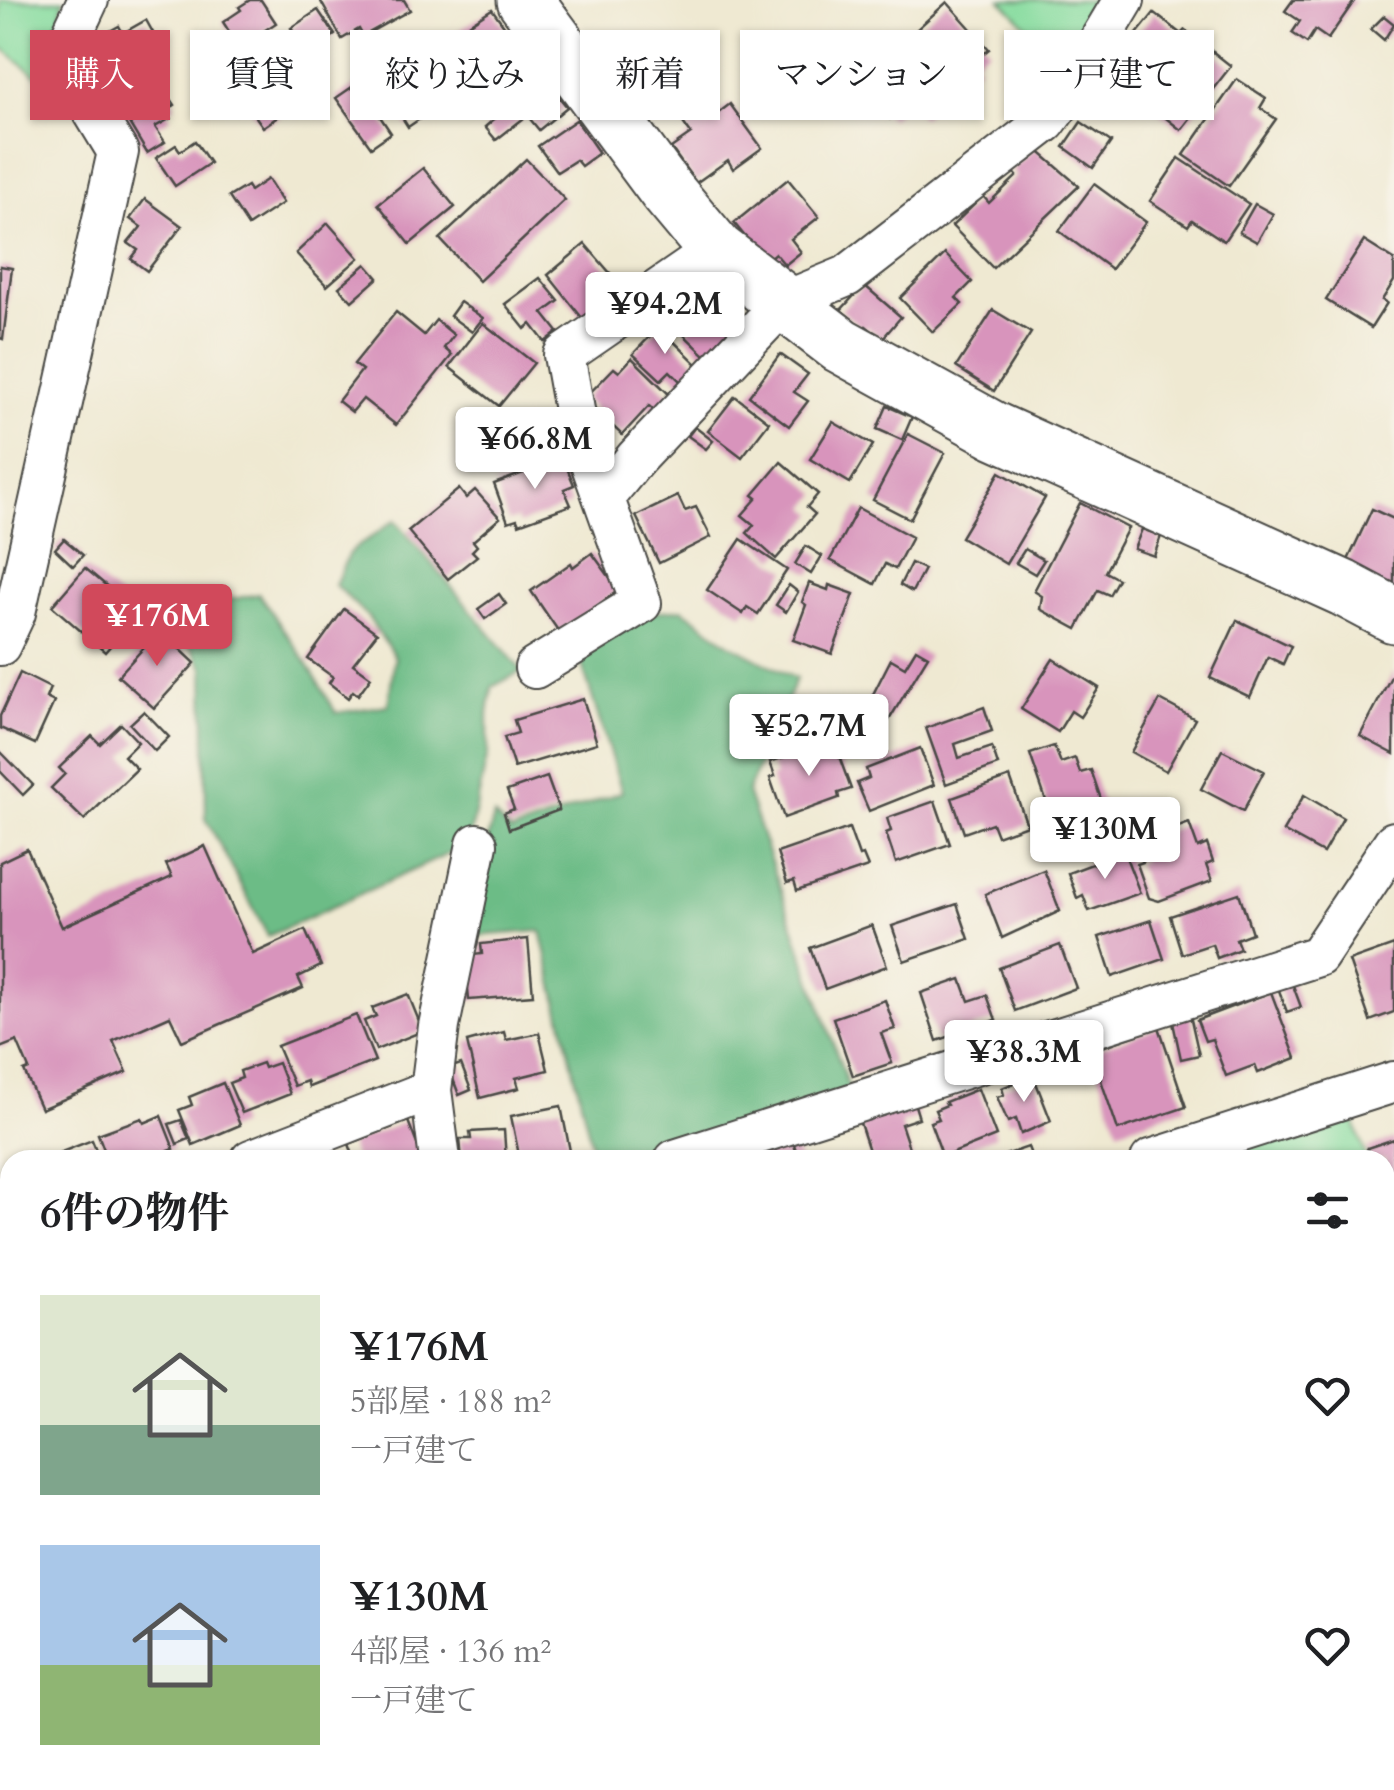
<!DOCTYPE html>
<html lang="ja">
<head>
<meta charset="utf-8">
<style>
	:root { --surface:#fff; --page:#f2f2f2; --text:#202124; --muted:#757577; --accent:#d1495b }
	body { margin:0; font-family:Cardo,"Noto Serif JP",serif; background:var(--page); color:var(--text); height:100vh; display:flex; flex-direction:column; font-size:38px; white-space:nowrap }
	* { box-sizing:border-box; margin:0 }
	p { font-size:32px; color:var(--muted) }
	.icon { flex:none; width:55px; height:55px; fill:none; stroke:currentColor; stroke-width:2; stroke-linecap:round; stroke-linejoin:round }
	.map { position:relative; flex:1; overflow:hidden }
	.drawer { position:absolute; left:0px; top:1150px; width:1395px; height:640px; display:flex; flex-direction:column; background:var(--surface); border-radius:30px 30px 0 0; box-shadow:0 2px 8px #0004 }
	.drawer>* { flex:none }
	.guide { position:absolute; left:30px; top:30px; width:1335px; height:90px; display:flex; gap:20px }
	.price { position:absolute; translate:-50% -85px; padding:0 22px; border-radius:10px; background:#fff; color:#222; font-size:32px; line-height:65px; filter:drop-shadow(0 2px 5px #0008) }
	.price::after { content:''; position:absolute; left:50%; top:60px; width:30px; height:22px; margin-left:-15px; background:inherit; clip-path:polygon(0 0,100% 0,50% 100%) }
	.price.current { background:var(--accent); color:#fff }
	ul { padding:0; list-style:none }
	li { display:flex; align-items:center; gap:30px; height:250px; padding:0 40px }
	li span { display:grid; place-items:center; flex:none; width:280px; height:200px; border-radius:0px; color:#555 }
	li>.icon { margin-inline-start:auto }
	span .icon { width:120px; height:120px; fill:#fffc; stroke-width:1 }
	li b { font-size:42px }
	h2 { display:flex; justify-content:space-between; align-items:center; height:120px; padding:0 40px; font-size:42px }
	.chip { padding:0 35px; border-radius:0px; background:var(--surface); box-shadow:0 2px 8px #0004; font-size:35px; line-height:90px }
	.chip.current { background:var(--accent); color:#fff }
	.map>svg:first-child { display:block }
	.green { fill:#86dc9f; stroke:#588465; stroke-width:2.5 }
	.forest { fill:#6cbc86; stroke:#4c7458; stroke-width:2.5 }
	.building { fill:#d894bc }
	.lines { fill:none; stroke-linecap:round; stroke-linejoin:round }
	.street-casing { stroke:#484844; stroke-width:44 }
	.secondary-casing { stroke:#484844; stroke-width:59 }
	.street { stroke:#fff; stroke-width:40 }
	.secondary { stroke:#fff; stroke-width:55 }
</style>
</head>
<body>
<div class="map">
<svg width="1394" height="1790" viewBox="0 0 1394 1790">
	<rect width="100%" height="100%" fill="#f7f3e8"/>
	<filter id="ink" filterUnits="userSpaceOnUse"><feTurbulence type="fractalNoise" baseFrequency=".01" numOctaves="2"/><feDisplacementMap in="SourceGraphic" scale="20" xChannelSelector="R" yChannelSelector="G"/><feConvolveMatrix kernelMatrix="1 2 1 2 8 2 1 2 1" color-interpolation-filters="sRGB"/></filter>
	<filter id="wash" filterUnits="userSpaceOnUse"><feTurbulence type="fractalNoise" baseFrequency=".0048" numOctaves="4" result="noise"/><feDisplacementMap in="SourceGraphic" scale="40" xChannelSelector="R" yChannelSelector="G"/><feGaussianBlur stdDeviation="2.25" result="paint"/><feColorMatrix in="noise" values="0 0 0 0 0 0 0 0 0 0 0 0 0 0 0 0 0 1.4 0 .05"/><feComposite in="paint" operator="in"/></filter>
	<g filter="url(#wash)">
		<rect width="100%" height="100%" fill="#efe9d2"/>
		<g class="green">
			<path d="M0,0H64L42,80L0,46Z"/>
			<path d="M1001,0H1115L1074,73Z"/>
			<path d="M1351,1111L1367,1160H1200Z"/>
			<path d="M0,1206L10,1232V1555L0,1537Z"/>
			<path d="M198,1780H327L316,1790H207Z"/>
			<path d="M650,1780H795L798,1790H655Z"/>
			<path d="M1022,1780H1137L1125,1790H1025Z"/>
		</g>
		<g class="forest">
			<path d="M395,520L522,671L492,687L488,714V753L468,845L268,936L206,819L204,668L167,612L259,594L308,665L336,713L388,705L395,657L368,617L335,585L349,553Z"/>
			<path d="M682,609L730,644L796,679L747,792L850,1092L637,1160H595L541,931L462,937L494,816L511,832L622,792L579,655L644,613Z"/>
			<path d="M0,1537L10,1555V1780H198L207,1790H0Z"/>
		</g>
		<g id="blocks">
			<g class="building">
				<path d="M250,0H261L276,23L239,47L223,22L241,10L239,7Z"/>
				<path d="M320,0H404L410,10L363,36L359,29L342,39Z"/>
				<path d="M1293,0H1355L1328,39L1315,30L1307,43L1292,33L1300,21L1285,11Z"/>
				<path d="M947,2L989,49L974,61L979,66L922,117L909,102L890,119L854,79L881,55L884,59Z"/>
				<path d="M492,9L510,34L502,40L506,47L463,76L441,42Z"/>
				<path d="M318,10L335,35L307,53L291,28Z"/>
				<path d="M1154,13L1181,34L1185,30L1231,66L1181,130L1137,95L1158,69L1128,45Z"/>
				<path d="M1384,16L1394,24L1384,40L1371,29Z"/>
				<path d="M146,20L156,38L136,49L141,58L120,70L101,36L119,26L123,33Z"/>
				<path d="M297,48L326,91L310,102L307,97L263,127L244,100L253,94L246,83Z"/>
				<path d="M541,75L567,107L539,130L517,103L538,85L534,80Z"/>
				<path d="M368,76L390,107L379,115L391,133L371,147L336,98Z"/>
				<path d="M1237,79L1266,98L1260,108L1276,119L1229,186L1184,155Z"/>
				<path d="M404,87L424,116L408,127L389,97Z"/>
				<path d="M150,89L155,95L165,90L175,105L166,111L171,118L155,127L165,142L147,153L120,108Z"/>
				<path d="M506,95L524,118L496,140L485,127L499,115L493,106Z"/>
				<path d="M705,98L717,114L730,104L762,148L733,169L728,160L696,183L671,148L691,134L679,117Z"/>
				<path d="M576,120L599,153L581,166L576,160L557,172L538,146Z"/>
				<path d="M1081,122L1111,142L1093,168L1064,147Z"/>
				<path d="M195,141L210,163L175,186L156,158L176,145L180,151Z"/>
				<path d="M1035,148L1079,186L993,268L952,226L983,196L989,203L1017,176L1012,170Z"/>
				<path d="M1179,158L1249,204L1224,241L1192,220L1188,226L1150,201Z"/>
				<path d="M526,159L565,200L479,281L440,239Z"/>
				<path d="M423,168L455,207L410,244L378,204Z"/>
				<path d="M268,179L283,203L248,226L229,197L247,186L250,191Z"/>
				<path d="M788,179L819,217L791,239L801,252L785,265L775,253L765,261L734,223Z"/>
				<path d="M1094,184L1146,222L1111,269L1059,231Z"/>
				<path d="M145,199L182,226L147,271L131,259L138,250L128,243L141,227L130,219Z"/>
				<path d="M1255,204L1273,214L1257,242L1239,232Z"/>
				<path d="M328,223L359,258L327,286L296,253Z"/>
				<path d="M1364,241L1394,260V281L1382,300L1387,303L1371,328L1326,300Z"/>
				<path d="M585,244L610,273L592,289L603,302L583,319L548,275Z"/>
				<path d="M945,254L972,282L956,298L962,304L933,332L900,298Z"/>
				<path d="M366,264L378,278L352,301L339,287Z"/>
				<path d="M0,266L12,268L3,339L0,338Z"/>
				<path d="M540,278L559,301L543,313L558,332L545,342L531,324L525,329L505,304Z"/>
				<path d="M701,283L742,321L708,358L684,335L695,323L678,308Z"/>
				<path d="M864,285L901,317L882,339L866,326L863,329L841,310Z"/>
				<path d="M460,302L483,318L472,332L450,316Z"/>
				<path d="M993,310L1031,333L994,391L956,367Z"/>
				<path d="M396,312L424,335L436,320L454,335L444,348L452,355L396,425L363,399L352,412L338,401L362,370L354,364Z"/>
				<path d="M483,323L534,363L499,406L449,367Z"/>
				<path d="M659,327L698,365L681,382L670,371L661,380L633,354Z"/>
				<path d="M780,354L808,374L794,392L808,401L789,426L749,396Z"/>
				<path d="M632,358L676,401L661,417L649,406L622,435L584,399L614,368L619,372Z"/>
				<path d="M735,396L769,422L742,457L708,431Z"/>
				<path d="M887,406L912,417L902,440L877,429Z"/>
				<path d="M833,422L873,445L850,483L810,459Z"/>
				<path d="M695,427L713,441L706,449L688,436Z"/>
				<path d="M908,434L945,453L910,519L873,500Z"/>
				<path d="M563,458L574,485L564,489L571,505L519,524L517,519L508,522L494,484Z"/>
				<path d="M781,462L818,494L807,507L815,514L776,559L747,533L754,525L742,515L757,498L753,495Z"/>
				<path d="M1000,472L1045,498L1006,564L961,537Z"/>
				<path d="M459,489L466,498L475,490L500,518L473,541L477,546L472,551L477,556L448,579L408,531Z"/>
				<path d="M678,496L685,511L696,507L711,537L659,563L636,516Z"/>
				<path d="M1080,503L1128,528L1105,572L1118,579L1109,595L1098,590L1077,629L1040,609L1042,596L1034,591Z"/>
				<path d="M858,508L912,537L895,569L885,564L875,584L830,560Z"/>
				<path d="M1372,509L1394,519V595L1343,571Z"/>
				<path d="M1142,529L1161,536L1154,556L1134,549Z"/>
				<path d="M64,539L83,555L73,566L55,549Z"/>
				<path d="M741,539L787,570L758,614L747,607L743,614L707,590Z"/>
				<path d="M806,546L822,556L811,574L795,564Z"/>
				<path d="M1025,549L1044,560L1035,574L1016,563Z"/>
				<path d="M592,553L619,590L559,632L531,591L571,563L573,567Z"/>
				<path d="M911,563L924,569L912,592L900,585Z"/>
				<path d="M85,568L139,613L105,652L52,606Z"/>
				<path d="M809,583L828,590L829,585L854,594L832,654L793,640L806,605L802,602Z"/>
				<path d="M789,585L798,592L786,612L776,605Z"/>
				<path d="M499,594L506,604L485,619L478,609Z"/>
				<path d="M344,609L377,633L353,664L371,677L358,695L353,691L348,698L329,683L333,677L308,659Z"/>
				<path d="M1237,620L1291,646L1283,664L1268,657L1250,697L1210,678Z"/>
				<path d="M160,630L195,663L154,708L118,676Z"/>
				<path d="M916,649L928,656L889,720L866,708L891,659L905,667Z"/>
				<path d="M1053,659L1099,688L1080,717L1071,711L1058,732L1021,709Z"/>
				<path d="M1394,671V754L1360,736Z"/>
				<path d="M20,673L50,688L46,698L54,702L35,744L0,728V716Z"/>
				<path d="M583,699L597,743L514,768L504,737L518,733L514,720Z"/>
				<path d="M1160,700L1195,719L1166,771L1131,752Z"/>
				<path d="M984,707L992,731L955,744L959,758L992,747L998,765L946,784L926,728Z"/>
				<path d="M144,711L169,737L155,751L130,724Z"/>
				<path d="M121,724L138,742L124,756L137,769L84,820L51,788L65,774L59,768L92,736L100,744Z"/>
				<path d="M833,740L851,789L838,793L839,798L784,818L770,778L775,776L770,762Z"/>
				<path d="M1054,746L1061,763L1075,758L1080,773L1091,770L1103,805L1053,821L1030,754Z"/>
				<path d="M920,748L934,785L869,811L857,783L869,778L866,769Z"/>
				<path d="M1222,750L1264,771L1243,811L1201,789Z"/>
				<path d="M0,751L33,785L23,795L0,771Z"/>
				<path d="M547,777L559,810L509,829L504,813L514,809L507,791Z"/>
				<path d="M1010,777L1027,825L997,836L992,823L964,833L952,798Z"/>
				<path d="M1304,795L1343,818L1323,853L1283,831Z"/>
				<path d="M935,801L950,844L896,863L886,833L891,831L887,818Z"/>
				<path d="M1189,823L1198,848L1207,844L1213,862L1206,865L1212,881L1159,901L1149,898L1137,864L1143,862L1135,843Z"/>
				<path d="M849,828L859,856L863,855L868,867L797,891L794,881L787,883L777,853Z"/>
				<path d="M205,846L253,954L305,930L321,966L298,977L303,988L182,1041L170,1016L113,1041L127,1072L41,1109L24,1071L29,1069L17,1041L0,1048V862L27,849L62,927L172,877L166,864Z"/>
				<path d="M1124,852L1140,893L1089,911L1083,895L1077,898L1068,873Z"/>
				<path d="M1044,870L1060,911L1002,938L985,894Z"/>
				<path d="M1239,893L1252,933L1236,939L1240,949L1217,958L1212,944L1182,954L1170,916Z"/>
				<path d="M957,904L969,939L904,961L892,926Z"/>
				<path d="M1151,920L1164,959L1112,977L1099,937Z"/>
				<path d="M872,925L887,966L825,989L810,948Z"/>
				<path d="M528,939L533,995L469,1000L465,956L482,954L481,944Z"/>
				<path d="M1060,945L1076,988L1015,1011L999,968Z"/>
				<path d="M1394,945V1012L1370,1021L1349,961Z"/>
				<path d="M961,979L969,1001L987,995L996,1020L937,1041L921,993Z"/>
				<path d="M1291,980L1301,1007L1287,1012L1277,985Z"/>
				<path d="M1271,992L1296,1058L1258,1073L1255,1065L1226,1076L1212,1039L1205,1041L1197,1020Z"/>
				<path d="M408,994L423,1031L376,1050L364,1021L376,1016L372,1008Z"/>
				<path d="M885,1000L895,1029L881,1033L892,1063L853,1076L833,1018Z"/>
				<path d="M356,1015L375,1061L309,1087L307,1081L294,1086L277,1046Z"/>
				<path d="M1190,1015L1199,1055L1181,1059L1172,1018Z"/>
				<path d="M1159,1027L1186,1107L1118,1130L1091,1051Z"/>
				<path d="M504,1032L506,1040L539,1033L548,1070L516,1078L519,1088L480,1098L467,1042Z"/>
				<path d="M262,1063L264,1068L278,1063L290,1094L242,1113L229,1083L242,1078L240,1071Z"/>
				<path d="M461,1064L471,1090L459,1095L449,1068Z"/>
				<path d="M1033,1075L1051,1121L1021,1134L1016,1119L1008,1122L997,1097L1004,1095L1002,1088Z"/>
				<path d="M223,1083L240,1125L193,1145L179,1110L192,1105L189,1097Z"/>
				<path d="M978,1089L996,1136L943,1157L930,1122L939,1119L935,1110L947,1105L945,1102Z"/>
				<path d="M912,1096L919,1118L901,1124L913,1160H872L857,1114Z"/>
				<path d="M561,1106L571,1156L551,1160H520L511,1116Z"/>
				<path d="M161,1116L174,1149L146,1160H108L98,1134L142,1118L144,1123Z"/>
				<path d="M181,1120L189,1139L177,1144L169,1124Z"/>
				<path d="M408,1121L423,1160H355L349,1144Z"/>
				<path d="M504,1130L506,1160H462L460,1139H471L470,1132Z"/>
				<path d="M791,1135L799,1160H724Z"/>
				<path d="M1394,1139V1225H1393L1385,1200V1160H1371L1367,1148Z"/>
				<path d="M92,1140L100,1160H41Z"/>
				<path d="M1028,1147L1033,1160H1003L1002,1156Z"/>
				<path d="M1394,1635V1685L1390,1686L1385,1674V1639Z"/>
				<path d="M608,1780H633L637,1790H582Z"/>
				<path d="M910,1780H987L990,1790H913Z"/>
				<path d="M1316,1780H1367L1371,1790H1303L1317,1784Z"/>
			</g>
		</g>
	</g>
	<g filter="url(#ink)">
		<use href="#blocks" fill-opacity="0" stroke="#484844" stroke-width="2.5"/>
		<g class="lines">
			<g class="street-casing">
				<g id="street">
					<path d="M604,497L636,458L784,302L847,276L1046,122L1072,87L1124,0"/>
					<path d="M0,645L15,613L118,152L61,58L88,0"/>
					<path d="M535,668L641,603L576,421L564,355L716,250"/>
					<path d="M251,1160L431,1090"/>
					<path d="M440,1160L431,1090L439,1026L477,844"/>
					<path d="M675,1160L1318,956L1394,842"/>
					<path d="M1151,1160L1394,1082"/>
					<path d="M1385,1616L1394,1612"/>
					<path d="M815,1780L818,1790"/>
					<path d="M1145,1790L1158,1780"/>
				</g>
			</g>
			<g class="secondary-casing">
				<path id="secondary" d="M525,0L665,189L716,250L840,345L996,431L1343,588L1394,615"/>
			</g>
			<use href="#street" class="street"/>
			<use href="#secondary" class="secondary"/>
		</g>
	</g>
</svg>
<b class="price" style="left:665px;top:357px">¥94.2M</b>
<b class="price" style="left:535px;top:492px">¥66.8M</b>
<b class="price current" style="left:157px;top:669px">¥176M</b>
<b class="price" style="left:809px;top:779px">¥52.7M</b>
<b class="price" style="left:1105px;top:882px">¥130M</b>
<b class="price" style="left:1024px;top:1105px">¥38.3M</b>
<div class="guide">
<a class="chip current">購入</a>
<a class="chip">賃貸</a>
<a class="chip">絞り込み</a>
<a class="chip">新着</a>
<a class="chip">マンション</a>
<a class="chip">一戸建て</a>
</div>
<section class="drawer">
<h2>6件の物件<svg class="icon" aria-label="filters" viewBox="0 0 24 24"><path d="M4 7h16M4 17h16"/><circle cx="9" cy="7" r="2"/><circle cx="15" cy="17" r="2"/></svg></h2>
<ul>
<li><span style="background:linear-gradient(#dfe7d0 65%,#7fa58c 0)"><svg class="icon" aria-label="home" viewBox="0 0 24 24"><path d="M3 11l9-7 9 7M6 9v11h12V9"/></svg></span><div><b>¥176M</b><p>5部屋 · 188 m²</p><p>一戸建て</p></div><svg class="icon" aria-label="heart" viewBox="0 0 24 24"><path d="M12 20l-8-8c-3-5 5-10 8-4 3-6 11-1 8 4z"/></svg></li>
<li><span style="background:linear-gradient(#a9c7e8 60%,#8fb573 0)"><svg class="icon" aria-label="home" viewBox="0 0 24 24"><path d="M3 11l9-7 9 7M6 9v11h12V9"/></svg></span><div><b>¥130M</b><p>4部屋 · 136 m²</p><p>一戸建て</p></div><svg class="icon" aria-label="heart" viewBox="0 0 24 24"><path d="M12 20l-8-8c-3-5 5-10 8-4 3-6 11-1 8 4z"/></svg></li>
</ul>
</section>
</div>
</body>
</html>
